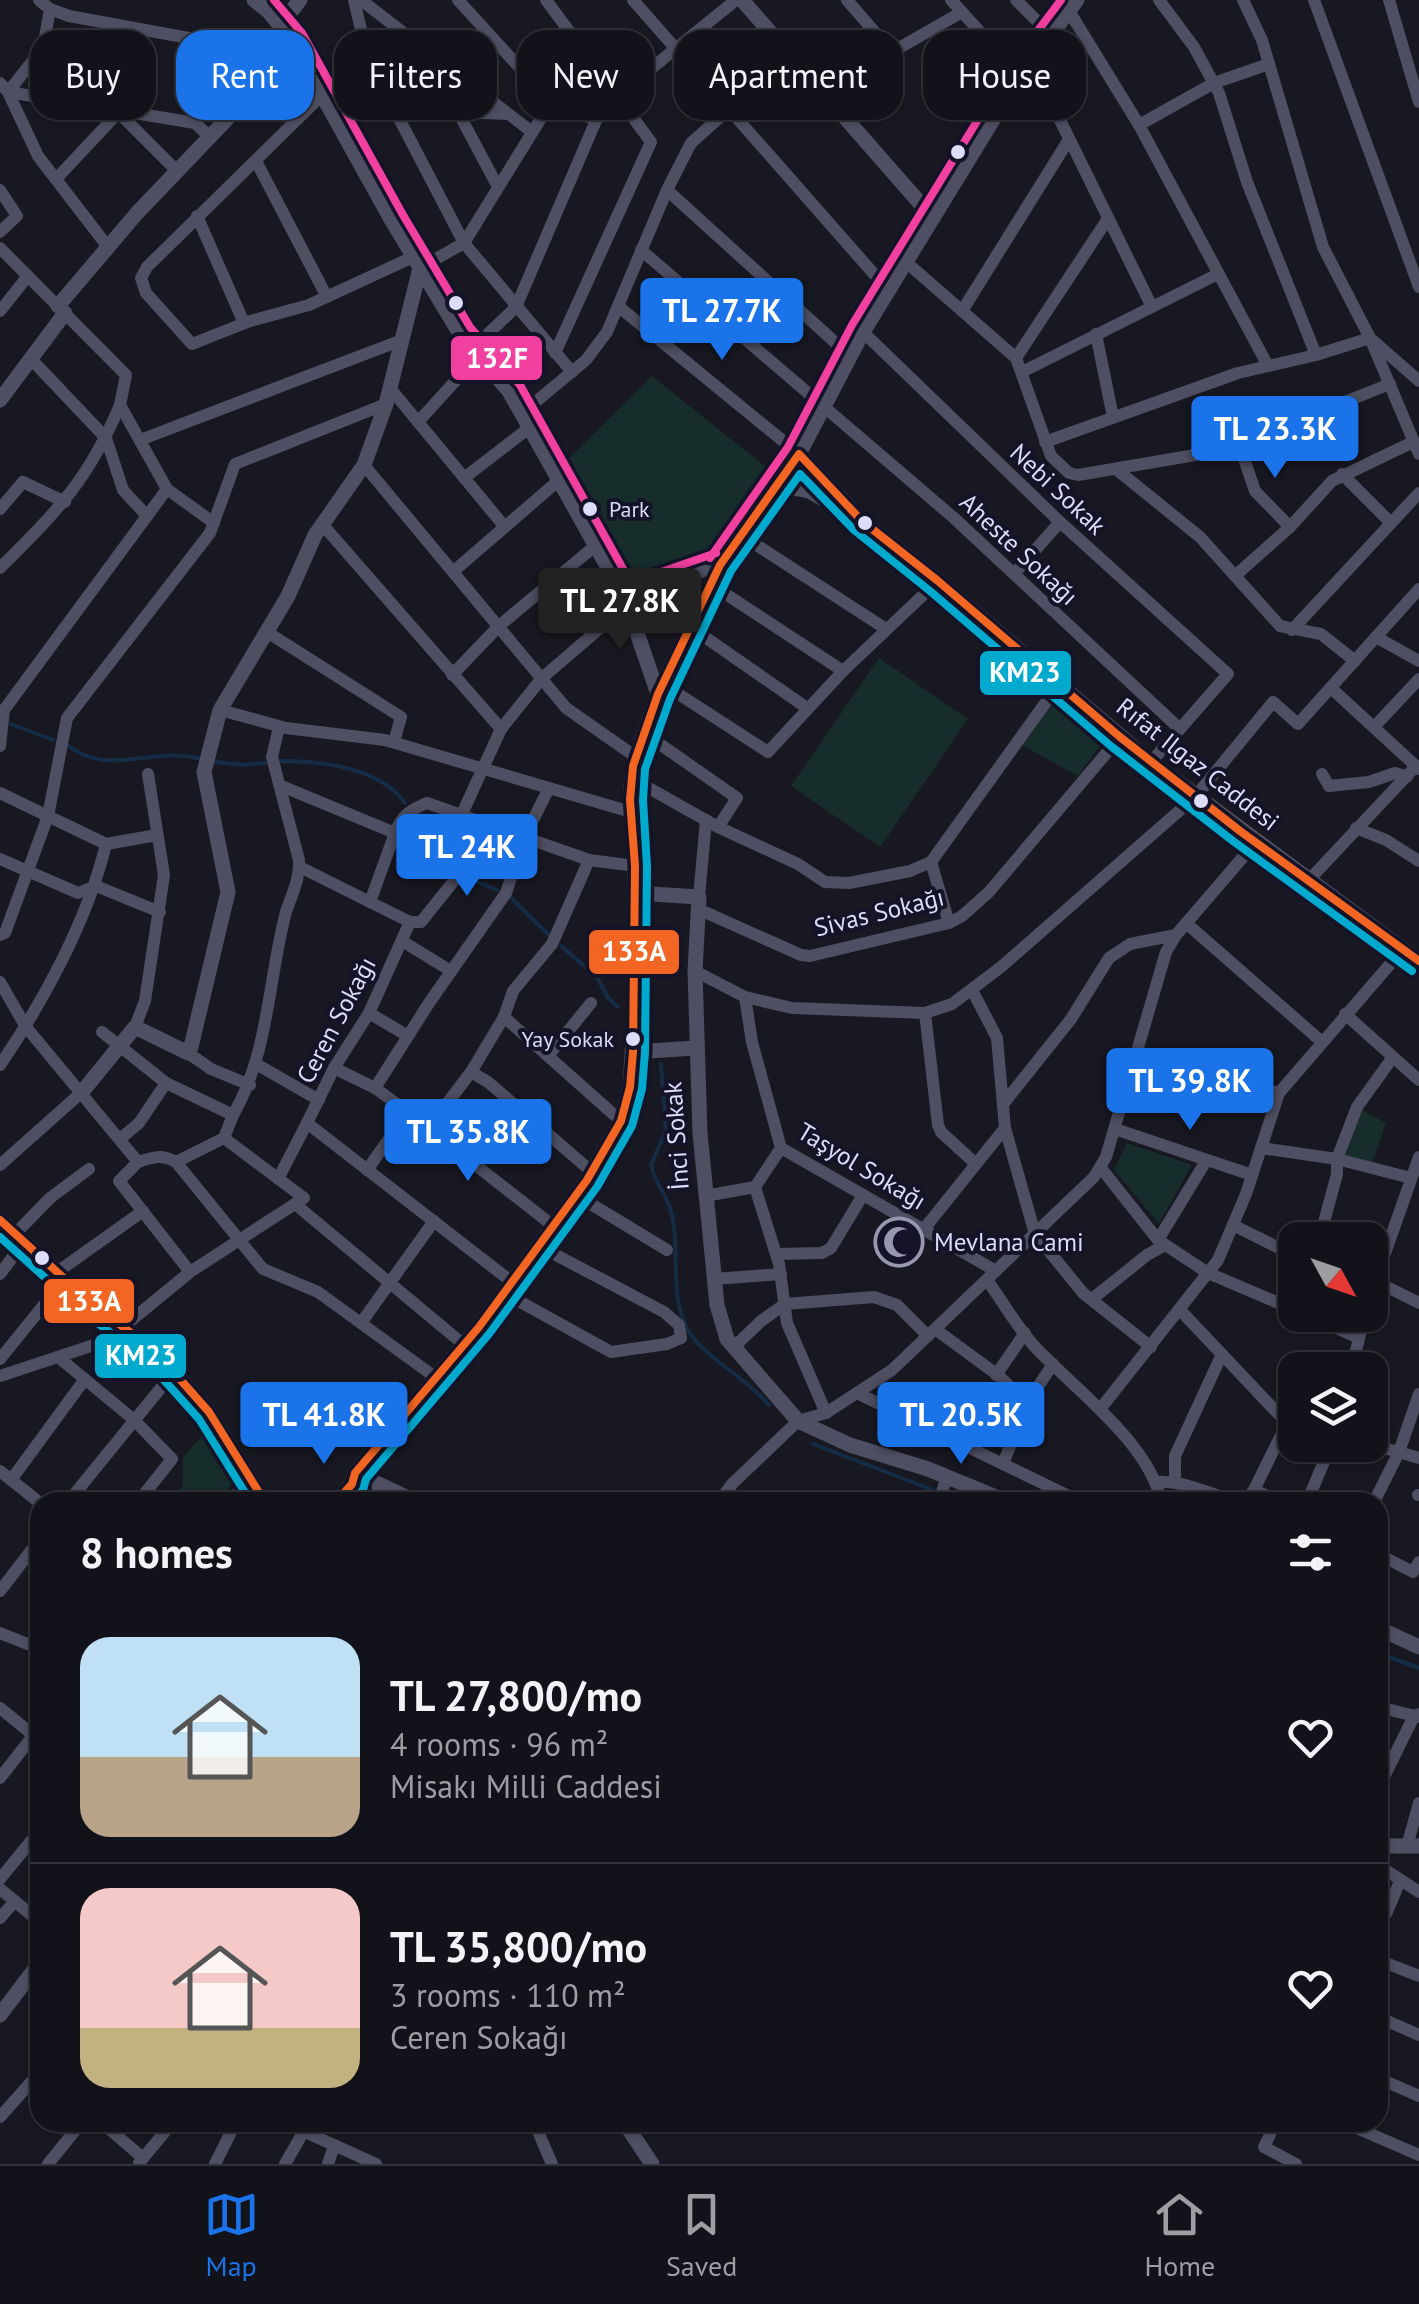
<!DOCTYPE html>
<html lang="en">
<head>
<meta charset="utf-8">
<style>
	:root { --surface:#12121a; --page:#1b1b23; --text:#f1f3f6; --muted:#9c9ea2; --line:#313239; --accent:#1a73e8 }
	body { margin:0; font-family:"PT Sans",sans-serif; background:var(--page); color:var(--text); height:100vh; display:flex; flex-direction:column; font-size:38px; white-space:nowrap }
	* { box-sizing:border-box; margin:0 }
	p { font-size:32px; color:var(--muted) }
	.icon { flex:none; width:55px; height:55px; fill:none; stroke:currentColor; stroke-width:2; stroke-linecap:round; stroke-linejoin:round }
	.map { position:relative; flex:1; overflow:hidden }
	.side { position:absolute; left:30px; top:1492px; width:1358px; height:640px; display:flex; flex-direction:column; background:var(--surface); border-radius:30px; box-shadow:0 2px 8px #0004,0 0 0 2px var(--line) }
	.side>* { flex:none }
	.top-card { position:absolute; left:30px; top:30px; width:1360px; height:90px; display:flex; gap:20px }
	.needle { width:65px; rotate:130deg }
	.tools { position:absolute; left:1278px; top:1222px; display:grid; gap:20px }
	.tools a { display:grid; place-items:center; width:110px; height:110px; border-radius:20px; background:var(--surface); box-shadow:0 2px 8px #0004,0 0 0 2px var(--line); font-size:50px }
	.price { position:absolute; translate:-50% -85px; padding:0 22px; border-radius:10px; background:var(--accent); color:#fff; font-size:32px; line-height:65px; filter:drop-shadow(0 2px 5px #0008) }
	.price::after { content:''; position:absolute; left:50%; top:60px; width:30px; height:22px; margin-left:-15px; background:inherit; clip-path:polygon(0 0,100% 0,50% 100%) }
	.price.on { background:#222; color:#fff }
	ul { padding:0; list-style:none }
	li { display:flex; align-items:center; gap:30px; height:250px; padding:0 50px }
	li+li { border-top:2px solid var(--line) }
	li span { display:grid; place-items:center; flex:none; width:280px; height:200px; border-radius:30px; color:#555 }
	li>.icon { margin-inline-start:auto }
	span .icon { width:120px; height:120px; fill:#fffc; stroke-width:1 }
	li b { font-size:42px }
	h2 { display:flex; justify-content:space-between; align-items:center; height:120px; padding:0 50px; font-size:42px }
	.chip { padding:0 35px; border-radius:30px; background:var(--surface); box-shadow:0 2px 8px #0004,0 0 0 2px var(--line); font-size:35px; line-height:90px }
	.chip.on { background:var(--accent); color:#fff }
	.tabs { display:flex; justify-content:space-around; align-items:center; height:140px; border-top:2px solid var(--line); background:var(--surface); font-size:28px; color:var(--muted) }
	.tabs a { display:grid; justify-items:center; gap:5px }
	.tabs .on { color:var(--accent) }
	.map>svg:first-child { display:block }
	.green { fill:#162d2b }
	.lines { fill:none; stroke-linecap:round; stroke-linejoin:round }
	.stream { stroke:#142c45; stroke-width:4 }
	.minor { stroke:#4e4f62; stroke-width:12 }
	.tertiary { stroke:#4e4f62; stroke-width:15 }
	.bus-1-casing { stroke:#141327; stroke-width:15 }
	.bus-2-casing { stroke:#141327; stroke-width:15 }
	.bus-3-casing { stroke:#141327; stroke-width:15 }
	.bus-1 { stroke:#f26522; stroke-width:8 }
	.bus-2 { stroke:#00a9ce; stroke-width:8 }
	.bus-3 { stroke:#f240a1; stroke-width:8 }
	.bus-dot { fill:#dcdcfb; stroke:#141327; stroke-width:4 }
	.labels { text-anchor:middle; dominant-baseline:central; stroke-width:8; stroke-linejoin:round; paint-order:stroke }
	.bus-label { font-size:22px; fill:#dcdcfb; stroke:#141327; text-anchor:start }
	.street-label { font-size:25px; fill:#dcdcfb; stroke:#141327 }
	.poi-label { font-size:25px; fill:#dcdcfb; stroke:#141327; text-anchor:start }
	.line-badge { stroke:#141327; stroke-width:4 }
	.badge-label { font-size:28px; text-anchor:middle; font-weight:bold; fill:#fff }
</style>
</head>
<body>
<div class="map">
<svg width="1419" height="2164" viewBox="0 0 1419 2164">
	<rect width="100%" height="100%" fill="#181822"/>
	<g class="green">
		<path d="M875,83L892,90L886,112L858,106Z"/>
		<path d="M652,376L772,472L707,557L693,565L633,580L617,564L565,462Z"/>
		<path d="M879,658L968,719L880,847L791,786Z"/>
		<path d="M1060,693L1108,734L1078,776L1022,745Z"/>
		<path d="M1362,1110L1386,1123L1372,1163L1345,1156Z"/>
		<path d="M1127,1143L1192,1165L1159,1224L1114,1170Z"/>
		<path d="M210,1427C230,1460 249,1470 218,1502H170L183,1486V1457Z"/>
	</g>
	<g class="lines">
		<g class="stream">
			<path d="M11,724L53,740"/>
			<path d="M66,744C107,778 149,747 198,758"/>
			<path d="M280,761C322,761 379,767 405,803"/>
			<path d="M216,762L243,765L265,763"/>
			<path d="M413,819L433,857L451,870"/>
			<path d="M465,877L497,890"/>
			<path d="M510,897L549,935"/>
			<path d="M561,946L597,977L608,998L618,1007"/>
			<path d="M661,1064L666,1130L651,1165C654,1181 665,1193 670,1208C683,1249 665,1301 693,1338C715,1364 747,1379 769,1405"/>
			<path d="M813,1444L933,1490"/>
			<path d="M958,1499L966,1502"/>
			<path d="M1378,1653L1419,1668"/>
		</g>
		<g class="minor">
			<path d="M39,0L50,9L69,16L232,46L272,73"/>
			<path d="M354,0L368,59L464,243L572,372"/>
			<path d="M361,0L532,132"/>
			<path d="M458,0L551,102L596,120"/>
			<path d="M546,0L651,142L555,353"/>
			<path d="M633,0L888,290"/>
			<path d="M847,0L892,52"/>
			<path d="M951,0L1020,76"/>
			<path d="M1016,0L1050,34"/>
			<path d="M1159,0L1194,47L1219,93L1247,182L1316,355"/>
			<path d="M1243,0L1262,40L1323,247L1370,338L1419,454"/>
			<path d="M1314,0L1419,287"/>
			<path d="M1389,0L1419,102"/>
			<path d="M50,9L43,48L8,92L38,156L108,247"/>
			<path d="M1069,11L1139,125L1267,364"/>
			<path d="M1031,61L1151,305"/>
			<path d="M0,83L8,92L195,123L211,138"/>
			<path d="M322,95L147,267L141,278L146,293L192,344L250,321L309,305L413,257"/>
			<path d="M116,110L178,172"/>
			<path d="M332,112L376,95L458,112L498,187"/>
			<path d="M458,112L508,114"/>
			<path d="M840,112L892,52L962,12"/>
			<path d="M195,123L216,43"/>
			<path d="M1139,125L1214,83L1269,64"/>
			<path d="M256,161L327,297"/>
			<path d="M56,179L118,113"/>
			<path d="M0,190L17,216L0,232"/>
			<path d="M667,190L849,355"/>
			<path d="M197,216L244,323"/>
			<path d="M0,248L126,375L120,405L167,489L214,523"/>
			<path d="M641,250L954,518L1180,729"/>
			<path d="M906,262L1016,358L1051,456L1069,473L1078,475L1248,446L1291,423L1390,384"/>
			<path d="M420,268L464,243L551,102"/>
			<path d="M618,306L799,454"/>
			<path d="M0,311L28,276"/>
			<path d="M962,311L1068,141"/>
			<path d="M863,332L1060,522L1228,674L1151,762"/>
			<path d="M1096,334L1113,417"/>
			<path d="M473,348L516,307L601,109L736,0"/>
			<path d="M1016,358L1107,220"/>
			<path d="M31,359L106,438L123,490L147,516"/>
			<path d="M1022,372L1218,274"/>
			<path d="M390,388L504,526"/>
			<path d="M521,414L586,360L607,332L667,190L691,143L728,110"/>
			<path d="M418,422L479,355"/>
			<path d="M140,440L402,340"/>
			<path d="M1045,442L1238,373L1316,355L1370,338L1419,381"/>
			<path d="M1240,447L1255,491L1290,527"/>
			<path d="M364,465L566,708L636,757"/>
			<path d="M1116,469L1200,537L1280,626L1321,634L1355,661"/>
			<path d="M1342,474L1390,522"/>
			<path d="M464,478L529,428"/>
			<path d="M0,509L23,482L65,502"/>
			<path d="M322,524L501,729"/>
			<path d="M741,535L886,629"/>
			<path d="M0,568C57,511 88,481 120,405"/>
			<path d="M455,570L558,481"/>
			<path d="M1014,574L1060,522"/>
			<path d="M1236,575L1290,527L1332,481L1413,442"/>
			<path d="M712,585L843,671"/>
			<path d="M625,598L720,565"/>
			<path d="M689,626L807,708"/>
			<path d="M1292,630L1419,493"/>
			<path d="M267,632L401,717L394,742"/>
			<path d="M1376,637L1419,661"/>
			<path d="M452,675L500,625L595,546"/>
			<path d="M663,684L768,752L843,671L938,581"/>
			<path d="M1331,688L1419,769"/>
			<path d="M220,710L286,728L385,740L631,812"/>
			<path d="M1374,727L1419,679"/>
			<path d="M644,733L737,798L718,827"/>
			<path d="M0,746L4,710L167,489"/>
			<path d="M1322,774L1329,786L1369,782L1395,773L1407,777"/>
			<path d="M631,778L718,827L798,864L825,882L849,883L910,871L931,862"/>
			<path d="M279,785L395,833L370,902"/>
			<path d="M0,793L106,844L157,835"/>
			<path d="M461,816L501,729L542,678L627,605"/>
			<path d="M1356,828L1386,840L1419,861"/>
			<path d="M395,833C401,816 410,810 427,803L589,860L635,866"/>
			<path d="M0,859L78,893L96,886L160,912"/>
			<path d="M300,867L410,922L369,1013L334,1068L307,1123L512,1282"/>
			<path d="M1309,880L1416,766"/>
			<path d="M699,897L706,820"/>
			<path d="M698,909L801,955L810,956L949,923L962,916L989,892L1120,737"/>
			<path d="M410,922H421L457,877L479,822"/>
			<path d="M949,923L931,862L1059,684"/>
			<path d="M1186,923L1322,1042"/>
			<path d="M0,935L5,933L48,816L67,718L210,533L235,464L386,404"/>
			<path d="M402,941L451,971"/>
			<path d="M695,971L745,997L752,1042L781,1148L996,1271"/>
			<path d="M0,982L26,1027L138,1162C153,1157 162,1154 176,1162L263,1269L318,1292L435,1377"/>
			<path d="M972,990L997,1038L1005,1128L1035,1234L1083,1293L1151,1347"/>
			<path d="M745,997L792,1008L925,1013L952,1004L1001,967L1195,797L1273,702L1298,724L1419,589"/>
			<path d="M369,1013L408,1036"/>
			<path d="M925,1013L938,1125L941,1132L976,1164"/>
			<path d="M1345,1014L1419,1080"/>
			<path d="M504,1017L621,1121"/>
			<path d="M135,1027L145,1001L164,875L148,774"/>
			<path d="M102,1032L166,1083L233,1115C269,1053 268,980 286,912C292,893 300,880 299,860L272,757L279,727"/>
			<path d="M1136,1052L1279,1093"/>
			<path d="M188,1053L211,1069L250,1085"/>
			<path d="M548,1056L591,1003"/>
			<path d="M256,1064L319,1100"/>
			<path d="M0,1065C44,1001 88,919 106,844"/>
			<path d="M334,1068L375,1088L408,1112L367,1170"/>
			<path d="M471,1072L488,1082L592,1172"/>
			<path d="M375,1088L429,1003L506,893L525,836L549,788"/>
			<path d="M1004,1103L1071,1019L1109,958L1130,944L1176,935"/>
			<path d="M408,1112L552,1225"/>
			<path d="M429,1127L471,1072L504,1017L513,991L552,944L589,860"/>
			<path d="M1115,1129L1252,1175"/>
			<path d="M120,1139L139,1123L166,1083"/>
			<path d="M1261,1148L1337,1159L1411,1178"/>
			<path d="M138,1162L119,1181L190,1272"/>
			<path d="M176,1162L224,1138"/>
			<path d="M0,1165L82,1092"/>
			<path d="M1101,1168L1158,1240L1208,1273L1295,1310"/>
			<path d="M278,1179L307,1123"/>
			<path d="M755,1187L779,1264L787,1323L826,1413"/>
			<path d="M576,1195L667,1250"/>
			<path d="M705,1196L755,1187L781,1148"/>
			<path d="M295,1204L463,1344"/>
			<path d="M1233,1225L1295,1256"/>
			<path d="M924,1229L1005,1128"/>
			<path d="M15,1234L50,1198L89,1169"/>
			<path d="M1158,1240L1206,1161"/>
			<path d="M1313,1240L1324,1222L1337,1174V1159L1357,1107L1393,1057"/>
			<path d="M777,1254L822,1253L831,1248L863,1195"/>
			<path d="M56,1273L143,1211"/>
			<path d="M0,1274L24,1242"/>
			<path d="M714,1279L781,1274"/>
			<path d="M987,1280C1003,1302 1018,1329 1037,1349C1076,1390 1151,1445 1161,1502"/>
			<path d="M1375,1281L1419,1303"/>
			<path d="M504,1293L611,1352L667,1344L681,1338L679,1325L664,1312L537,1245"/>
			<path d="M1370,1296L1419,1157"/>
			<path d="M1092,1299L1147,1255L1165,1245"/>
			<path d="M1180,1310L1287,1423L1294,1424"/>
			<path d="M1306,1315L1359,1338"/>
			<path d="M361,1323L434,1221"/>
			<path d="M123,1327L190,1272L304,1198L224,1138L233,1115"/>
			<path d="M935,1329L999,1376L1027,1403L1003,1464"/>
			<path d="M734,1347L761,1321L785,1304L874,1297L897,1305L928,1336"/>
			<path d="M58,1357L133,1419L172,1459L138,1502"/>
			<path d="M0,1359L64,1280"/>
			<path d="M1351,1370L1365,1315"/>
			<path d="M996,1375L1025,1333"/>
			<path d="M0,1376L130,1333"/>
			<path d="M857,1393L1081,1502"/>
			<path d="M1027,1403L1053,1364"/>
			<path d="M1101,1408L1218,1260L1246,1194L1279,1093L1404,948"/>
			<path d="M1370,1444L1419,1458"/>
			<path d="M0,1471L40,1503"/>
			<path d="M11,1480L85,1379"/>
			<path d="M1175,1481V1456L1222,1354"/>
			<path d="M1157,1482C1188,1480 1214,1498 1244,1502L1254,1490L1287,1423"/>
			<path d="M1254,1490L1281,1502"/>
			<path d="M1418,1495H1419"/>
			<path d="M68,1502L173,1373"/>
			<path d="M229,1502L250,1481"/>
			<path d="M732,1502L726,1492L733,1483L798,1421L826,1413L892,1370L1094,1177L1106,1157L1166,952L1176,935L1256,842"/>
			<path d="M939,1502L947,1476"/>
			<path d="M1307,1502L1331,1445"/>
			<path d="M1374,1502L1399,1452L1419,1394"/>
			<path d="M1378,1554L1413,1572L1419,1562"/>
			<path d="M0,1591L40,1539"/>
			<path d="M0,1633L40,1649"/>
			<path d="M1378,1707L1419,1717"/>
			<path d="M0,1708L38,1739"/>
			<path d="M0,1778L40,1727"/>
			<path d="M1378,1789L1414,1716L1419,1714"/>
			<path d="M1407,1846L1419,1803"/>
			<path d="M1378,1865L1419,1892"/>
			<path d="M0,1879L40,1830"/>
			<path d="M0,1889L40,1922"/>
			<path d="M0,1918L15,1901"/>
			<path d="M1378,1925L1387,1912L1400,1881"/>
			<path d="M1378,1960L1419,1976"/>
			<path d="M1378,2017L1419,2035"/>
			<path d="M1378,2078L1419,2096"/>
			<path d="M0,2117L40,2072"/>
			<path d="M101,2122L143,2158"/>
			<path d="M283,2122L376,2164"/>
			<path d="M534,2122L552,2164"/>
			<path d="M1276,2122L1264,2147L1296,2164"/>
			<path d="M1343,2122L1419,2155"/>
			<path d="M139,2163L173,2122"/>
			<path d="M48,2164L82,2122"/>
			<path d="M215,2164L236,2122"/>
			<path d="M285,2164L309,2122"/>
			<path d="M328,2164L334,2146"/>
		</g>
		<g class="tertiary">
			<path d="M254,0L269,12L291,39L392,221L460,334L509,391L625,598L658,694"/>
			<path d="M742,0L933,218"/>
			<path d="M281,24L300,0"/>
			<path d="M58,306L137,213L296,47"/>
			<path d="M0,400L65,313"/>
			<path d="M799,454L849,507"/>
			<path d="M777,485L809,491L862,521L938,581L1151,762L1419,961"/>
			<path d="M635,893L699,897L695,971L700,1133L717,1305L727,1339L798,1421L850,1445L928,1469L1008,1502"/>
			<path d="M633,1052L696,1048"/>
			<path d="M82,1092L135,1027L188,1053L191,1047L228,892L204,772L220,710L288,596L315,535L364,465L386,404L420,268"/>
			<path d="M0,1220L90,1302L155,1351L209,1412L265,1502"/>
			<path d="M355,1473L417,1502"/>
			<path d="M336,1502L352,1484L355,1473L479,1327L587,1180L621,1121L630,1087L634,1022L635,866L631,786L636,757L658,694L720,565L799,454L863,332L1020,76L1077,0"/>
			<path d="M1378,1628L1419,1647"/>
			<path d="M1378,1846H1419"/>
			<path d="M0,2015L40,1962"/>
			<path d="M624,2122L652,2164"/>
		</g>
		<g class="bus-1-casing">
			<g id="bus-1">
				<path d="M0,1220L90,1302L155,1351L209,1412L265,1502"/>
				<path d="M336,1502L352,1484L355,1473L479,1327L587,1180L621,1121L630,1087L633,1052L635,866L630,800L633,766L658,694L720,565L799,454L862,521L938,581L1120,737L1240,831L1419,961"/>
			</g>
		</g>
		<g class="bus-2-casing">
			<g id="bus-2">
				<path d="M0,1237L82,1311L146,1360L199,1419L251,1502"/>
				<path d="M352,1502L363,1490L366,1479L489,1334L597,1187L632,1126L642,1089L645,1052L647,866L643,800L645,769L670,699L731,571L800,474L854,530L930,591L1112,747L1233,841L1412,971"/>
			</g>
		</g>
		<g class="bus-3-casing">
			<g id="bus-3">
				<path d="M274,0L302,33L403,215L470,327L520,385L636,592"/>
				<path d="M710,558L788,447L852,325L1009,69L1061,0"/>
				<path d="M621,586L716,553"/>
			</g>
		</g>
		<use href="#bus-1" class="bus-1"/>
		<use href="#bus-2" class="bus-2"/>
		<use href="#bus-3" class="bus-3"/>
	</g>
	<defs>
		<g id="mosque-ring" transform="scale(2.5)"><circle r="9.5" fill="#141327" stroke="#9797af" stroke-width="1.5"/><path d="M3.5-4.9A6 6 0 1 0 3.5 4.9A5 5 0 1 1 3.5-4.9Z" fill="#9797af"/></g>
	</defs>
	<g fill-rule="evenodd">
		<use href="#mosque-ring" x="899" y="1242"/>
	</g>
	<g class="bus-dot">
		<circle cx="958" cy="152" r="9"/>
		<circle cx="456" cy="303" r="9"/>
		<circle cx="590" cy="509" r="9"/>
		<circle cx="865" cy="523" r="9"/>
		<circle cx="1201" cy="801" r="9"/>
		<circle cx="633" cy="1039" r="9"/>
		<circle cx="42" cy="1258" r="9"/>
	</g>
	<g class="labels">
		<g class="bus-label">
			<text x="609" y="509">Park</text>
			<text x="614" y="1039" text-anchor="end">Yay Sokak</text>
		</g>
		<g class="street-label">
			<text transform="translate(1058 489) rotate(43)">Nebi Sokak</text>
			<text transform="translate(1019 549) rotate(43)">Aheste Sokağı</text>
			<text transform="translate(1198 764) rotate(38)">Rıfat Ilgaz Caddesi</text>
			<text transform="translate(879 912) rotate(-14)">Sivas Sokağı</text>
			<text transform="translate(336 1020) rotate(-62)">Ceren Sokağı</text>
			<text transform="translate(676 1136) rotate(-94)">İnci Sokak</text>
			<text transform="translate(862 1166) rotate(31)">Taşyol Sokağı</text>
		</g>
		<g class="poi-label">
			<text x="934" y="1242">Mevlana Cami</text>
		</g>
	</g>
	<g class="line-badge">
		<rect x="449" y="334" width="95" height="48" rx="10" fill="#f240a1"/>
		<rect x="978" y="649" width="95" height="48" rx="10" fill="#00a9ce"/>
		<rect x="587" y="928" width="94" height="48" rx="10" fill="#f26522"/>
		<rect x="42" y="1277" width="94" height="48" rx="10" fill="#f26522"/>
		<rect x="93" y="1332" width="95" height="48" rx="10" fill="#00a9ce"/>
	</g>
	<g class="badge-label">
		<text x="497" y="368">132F</text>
		<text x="1025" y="682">KM23</text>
		<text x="634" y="961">133A</text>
		<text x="89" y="1311">133A</text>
		<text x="141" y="1365">KM23</text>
	</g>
</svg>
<div class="tools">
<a><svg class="needle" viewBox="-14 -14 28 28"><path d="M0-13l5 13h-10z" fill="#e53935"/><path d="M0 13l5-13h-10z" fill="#9c9ea2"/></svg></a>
<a><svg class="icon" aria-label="layers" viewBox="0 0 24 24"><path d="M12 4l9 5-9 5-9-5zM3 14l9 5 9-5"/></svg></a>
</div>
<b class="price" style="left:722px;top:363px">TL 27.7K</b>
<b class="price" style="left:1275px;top:481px">TL 23.3K</b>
<b class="price on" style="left:620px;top:653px">TL 27.8K</b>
<b class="price" style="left:467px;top:899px">TL 24K</b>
<b class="price" style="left:1190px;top:1133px">TL 39.8K</b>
<b class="price" style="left:468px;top:1184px">TL 35.8K</b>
<b class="price" style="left:324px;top:1467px">TL 41.8K</b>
<b class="price" style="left:961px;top:1467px">TL 20.5K</b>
<div class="top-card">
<a class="chip">Buy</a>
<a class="chip on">Rent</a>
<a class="chip">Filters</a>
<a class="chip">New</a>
<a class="chip">Apartment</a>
<a class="chip">House</a>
</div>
<section class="side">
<h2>8 homes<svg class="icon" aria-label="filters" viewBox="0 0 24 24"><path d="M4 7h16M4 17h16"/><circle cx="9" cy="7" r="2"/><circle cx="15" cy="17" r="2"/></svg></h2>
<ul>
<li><span style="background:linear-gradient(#bfe0f5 60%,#b9a48a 0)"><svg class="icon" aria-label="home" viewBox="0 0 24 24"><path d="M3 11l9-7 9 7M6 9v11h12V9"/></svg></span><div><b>TL 27,800/mo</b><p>4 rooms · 96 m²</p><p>Misakı Milli Caddesi</p></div><svg class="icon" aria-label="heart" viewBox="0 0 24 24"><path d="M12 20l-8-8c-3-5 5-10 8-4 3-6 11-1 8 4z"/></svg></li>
<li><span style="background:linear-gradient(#f6c9c9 70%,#c2b280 0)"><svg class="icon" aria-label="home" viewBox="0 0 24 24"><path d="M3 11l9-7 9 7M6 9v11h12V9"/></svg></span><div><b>TL 35,800/mo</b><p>3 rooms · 110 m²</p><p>Ceren Sokağı</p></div><svg class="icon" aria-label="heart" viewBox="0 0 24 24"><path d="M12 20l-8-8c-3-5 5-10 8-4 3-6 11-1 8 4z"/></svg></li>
</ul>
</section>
</div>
<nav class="tabs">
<a class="on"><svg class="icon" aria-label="map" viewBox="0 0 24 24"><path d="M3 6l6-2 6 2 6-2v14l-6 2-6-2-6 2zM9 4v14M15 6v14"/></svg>Map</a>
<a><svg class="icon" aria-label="saved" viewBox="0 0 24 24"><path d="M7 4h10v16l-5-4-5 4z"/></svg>Saved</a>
<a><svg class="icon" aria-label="home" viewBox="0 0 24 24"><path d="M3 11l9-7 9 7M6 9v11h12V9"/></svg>Home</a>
</nav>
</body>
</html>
